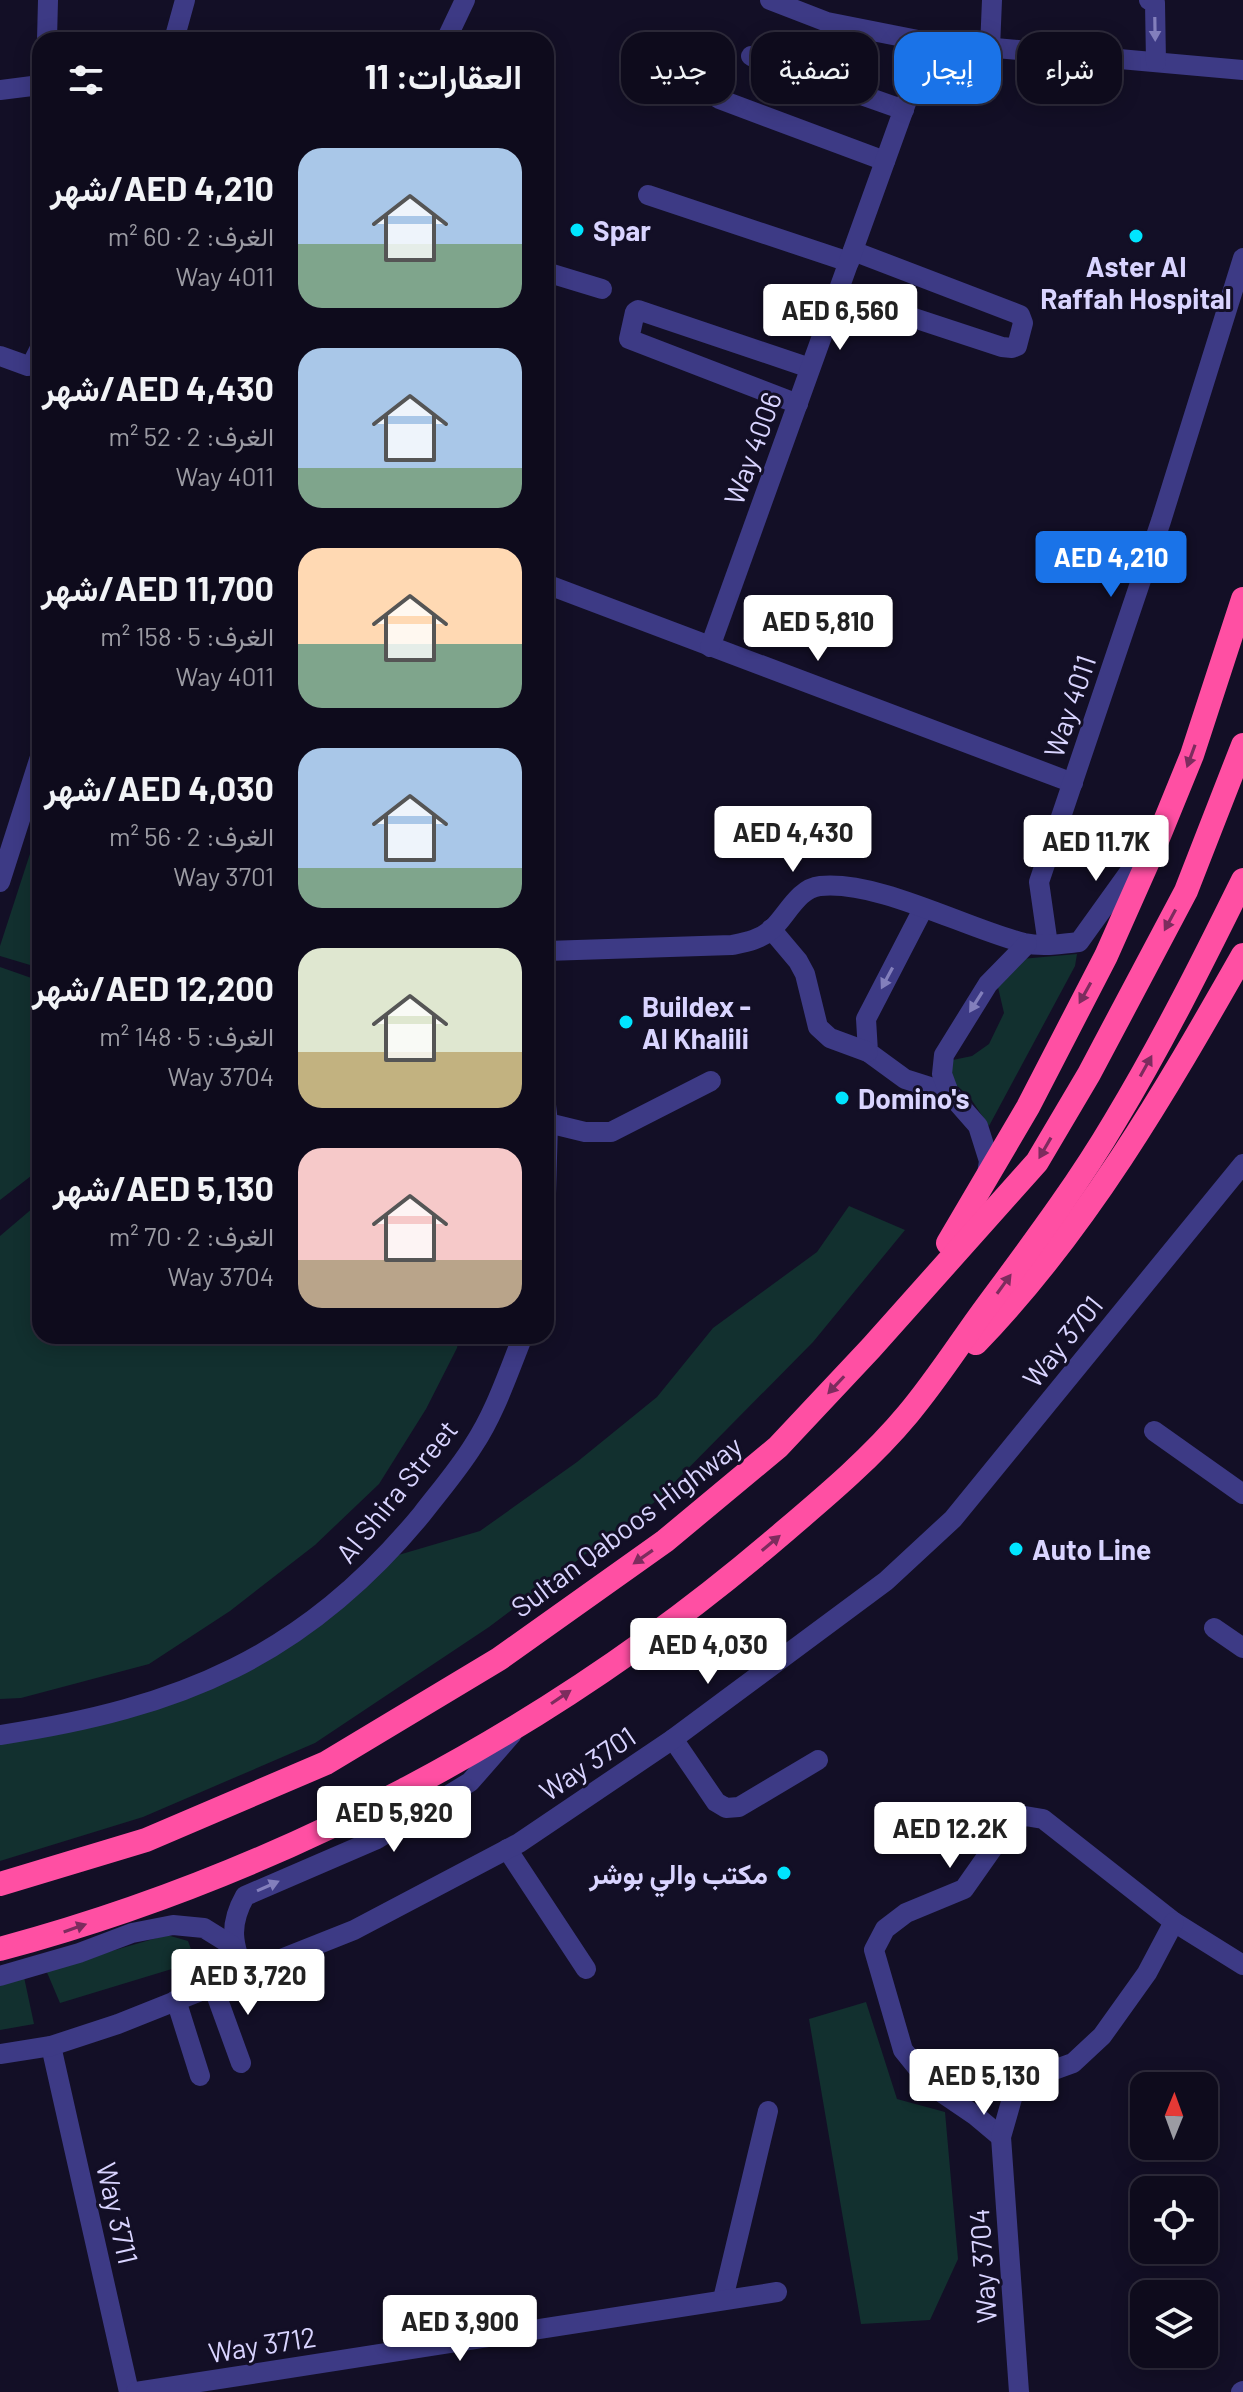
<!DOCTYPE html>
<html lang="ar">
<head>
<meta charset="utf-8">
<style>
	:root { --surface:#0e0b1c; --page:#171425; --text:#f1f3f6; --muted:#9b9ba3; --line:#2e2b3b; --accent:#1a73e8 }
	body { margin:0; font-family:Barlow,Vazirmatn,sans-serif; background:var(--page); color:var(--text); direction:rtl; height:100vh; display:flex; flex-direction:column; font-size:30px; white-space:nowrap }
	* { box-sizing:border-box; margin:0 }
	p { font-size:26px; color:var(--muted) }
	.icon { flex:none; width:44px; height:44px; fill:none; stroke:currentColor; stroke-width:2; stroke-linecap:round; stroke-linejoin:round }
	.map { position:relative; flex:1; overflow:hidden; direction:ltr }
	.details { position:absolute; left:32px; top:32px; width:522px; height:1312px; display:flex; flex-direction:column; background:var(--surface); border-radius:24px; box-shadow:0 4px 20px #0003,0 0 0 2px var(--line); direction:rtl }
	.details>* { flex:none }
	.banner { position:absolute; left:578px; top:32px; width:544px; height:72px; direction:rtl; display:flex; gap:16px }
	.needle { width:52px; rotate:1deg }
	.fabs { position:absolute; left:1130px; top:2072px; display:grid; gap:16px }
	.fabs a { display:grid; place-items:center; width:88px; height:88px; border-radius:16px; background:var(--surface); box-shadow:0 4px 20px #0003,0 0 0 2px var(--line); font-size:40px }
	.price { position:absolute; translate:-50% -68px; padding:0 18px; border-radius:8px; background:#fff; color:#222; font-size:26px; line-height:52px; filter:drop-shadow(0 2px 4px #0008) }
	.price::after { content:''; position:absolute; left:50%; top:48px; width:24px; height:18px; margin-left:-12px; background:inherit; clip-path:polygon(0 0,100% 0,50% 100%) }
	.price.on { background:var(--accent); color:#fff }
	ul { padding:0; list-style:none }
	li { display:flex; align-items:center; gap:24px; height:200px; padding:0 32px }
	li span { display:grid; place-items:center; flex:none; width:224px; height:160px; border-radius:24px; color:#555 }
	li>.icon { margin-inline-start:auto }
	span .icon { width:96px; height:96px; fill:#fffc; stroke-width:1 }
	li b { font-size:34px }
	h2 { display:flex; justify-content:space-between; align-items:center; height:96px; padding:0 32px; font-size:34px }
	.tag { padding:0 28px; border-radius:24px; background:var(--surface); box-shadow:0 4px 20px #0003,0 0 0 2px var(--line); font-size:28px; line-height:72px }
	.tag.on { background:var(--accent); color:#fff }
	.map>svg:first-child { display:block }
	.green { fill:#12302f }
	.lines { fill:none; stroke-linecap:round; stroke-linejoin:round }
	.minor { stroke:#3d3a85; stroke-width:20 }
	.highway { stroke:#ff4fa3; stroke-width:24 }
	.oneway { fill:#837fbc }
	.oneway2 { fill:#7d2c5e }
	.poi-dot { fill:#00e5ff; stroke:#130f26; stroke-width:3 }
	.labels { text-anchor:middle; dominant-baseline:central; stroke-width:6; stroke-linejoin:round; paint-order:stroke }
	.poi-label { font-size:28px; font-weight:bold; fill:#d9d4ff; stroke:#130f26; text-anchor:start }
	.street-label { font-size:28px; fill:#d9d4ff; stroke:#130f26 }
</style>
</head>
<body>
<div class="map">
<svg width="1243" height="2392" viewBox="0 0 1243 2392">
	<rect width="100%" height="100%" fill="#130f26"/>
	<g class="green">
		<path d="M40,823V968L0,956V946Z"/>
		<path d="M1077,954L1075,966L989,1126L969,1096L950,1080L948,1061L972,1056L989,1044L1004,1013L997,983L1021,959Z"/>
		<path d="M0,967L40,981V1169L0,1200Z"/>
		<path d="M40,1202V1336H459L457,1348L426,1409L379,1484L315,1545L230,1611L149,1664L21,1698L0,1699V1236Z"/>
		<path d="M849,1206L905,1230L813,1342L656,1501L489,1627L315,1743L143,1817L0,1861V1743L260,1665L309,1634L347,1604L395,1556L480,1531L577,1462L657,1397L713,1328L817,1252Z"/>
		<path d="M167,1935L188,1941L193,1955L185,1965L60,2003L46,1970Z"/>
		<path d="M24,1977L34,2024L0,2030V1982Z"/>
		<path d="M866,2002L897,2099L945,2112L958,2259L930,2320L861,2324L809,2019Z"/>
	</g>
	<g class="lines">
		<g class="minor">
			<path d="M770,0L827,22L928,42L1243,70"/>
			<path d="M1149,0L1155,3L1156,62"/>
			<path d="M47,40L48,0"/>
			<path d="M174,40L185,0"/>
			<path d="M446,40L465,0"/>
			<path d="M990,48L992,0"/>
			<path d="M751,56L904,110"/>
			<path d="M0,90L40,85"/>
			<path d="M719,99L885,161"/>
			<path d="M648,195L849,262"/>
			<path d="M546,272L602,289"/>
			<path d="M838,293L1002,347L1012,348L1017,346L1023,323L1020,315L853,251"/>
			<path d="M0,356L28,366L32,364L40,348"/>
			<path d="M798,404L629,339L635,312L638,310L810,368"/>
			<path d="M546,584L1073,783"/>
			<path d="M710,647L928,42"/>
			<path d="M0,882L40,757"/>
			<path d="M923,909L866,1019L868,1052L905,1079L949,1093"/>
			<path d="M771,929L798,961L805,974L818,1027L830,1038L868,1052"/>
			<path d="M1048,945L1039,882L1161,521L1243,258"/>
			<path d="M546,951L732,945C747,942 759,940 771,930C786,917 798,888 820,886C878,880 965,928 1024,943C1042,947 1061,944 1079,942L1135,864L1148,853"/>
			<path d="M546,1105L548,1123L546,1194"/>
			<path d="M548,1123L585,1132H611L711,1081"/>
			<path d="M986,1181L989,1161L978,1126L949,1093L942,1074L944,1055L988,984L1027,944"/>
			<path d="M1154,1431L1243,1494"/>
			<path d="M1214,1628L1243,1648"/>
			<path d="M0,1735C180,1708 304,1657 422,1514C439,1492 458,1470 473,1446C495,1413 508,1373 523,1336"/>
			<path d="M673,1739L716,1802L726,1808L739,1807L818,1760"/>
			<path d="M507,1849L586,1969"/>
			<path d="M245,1975C233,1945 228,1926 245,1896L377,1839L470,1782L512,1734"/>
			<path d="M0,1976L79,1953L132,1933L173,1925L204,1928L233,1946"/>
			<path d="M213,1986L241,2063"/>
			<path d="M176,2000L200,2076"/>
			<path d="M51,2046L129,2392"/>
			<path d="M0,2054L51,2046L118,2024L354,1930L519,1843L673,1739L886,1581L953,1519L1243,1164"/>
			<path d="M1001,2137L976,2116L932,2086L903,2050L874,1950L885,1929L906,1913L964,1889L1011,1822L1025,1816L1043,1819L1174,1922L1243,1965"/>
			<path d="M723,2299L768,2111"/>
			<path d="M136,2392L777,2292"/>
			<path d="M1019,2392L1001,2137L1013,2095L1037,2076L1073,2063L1102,2036L1147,1973L1174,1922"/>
			<path d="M1241,2392L1243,2391"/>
		</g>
		<g class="highway">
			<path d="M948,1243L1028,1107L1106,956L1154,848L1192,755L1243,599"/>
			<path d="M976,1343C1086,1229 1165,1092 1243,955"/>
			<path d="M0,1884L146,1840L326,1763L499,1659L665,1541L778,1447L871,1348L1037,1162L1089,1074L1186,891L1243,745"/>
			<path d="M0,1949C280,1874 551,1730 772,1542C819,1502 869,1461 908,1414C934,1383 956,1349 979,1317C1026,1253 1075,1189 1115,1121C1162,1043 1203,961 1243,880"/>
		</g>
	</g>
	<defs><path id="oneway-solid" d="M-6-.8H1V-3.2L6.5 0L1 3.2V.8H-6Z" transform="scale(2)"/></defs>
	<g class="oneway">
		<use href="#oneway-solid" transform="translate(1155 29) rotate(89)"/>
		<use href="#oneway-solid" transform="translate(887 978) rotate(118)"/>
		<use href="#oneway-solid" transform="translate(976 1002) rotate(122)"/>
		<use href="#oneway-solid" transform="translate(268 1886) rotate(-24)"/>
	</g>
	<g class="oneway2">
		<use href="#oneway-solid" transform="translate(1191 756) rotate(110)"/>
		<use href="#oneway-solid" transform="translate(1170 920) rotate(118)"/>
		<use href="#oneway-solid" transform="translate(1085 993) rotate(119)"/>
		<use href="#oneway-solid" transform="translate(1146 1066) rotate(-61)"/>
		<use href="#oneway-solid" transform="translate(1045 1148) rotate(120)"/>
		<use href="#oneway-solid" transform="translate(1004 1284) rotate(-54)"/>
		<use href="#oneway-solid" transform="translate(836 1385) rotate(133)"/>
		<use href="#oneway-solid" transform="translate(771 1543) rotate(-40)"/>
		<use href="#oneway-solid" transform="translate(643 1557) rotate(145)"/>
		<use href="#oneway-solid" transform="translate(561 1697) rotate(-34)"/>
		<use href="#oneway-solid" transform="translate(75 1928) rotate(-19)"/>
	</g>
	<g class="poi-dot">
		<circle cx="577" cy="230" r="8"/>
		<circle cx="1136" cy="236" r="8"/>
		<circle cx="626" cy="1022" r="8"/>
		<circle cx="842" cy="1098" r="8"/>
		<circle cx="1016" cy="1549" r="8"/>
		<circle cx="784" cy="1873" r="8"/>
	</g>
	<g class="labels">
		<g class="poi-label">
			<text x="593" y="230">Spar</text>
			<text x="1136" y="266" text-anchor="middle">Aster Al<tspan x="1136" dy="32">Raffah Hospital</tspan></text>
			<text x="642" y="1006">Buildex -<tspan x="642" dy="32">Al Khalili</tspan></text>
			<text x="858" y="1098">Domino's</text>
			<text x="1032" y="1549">Auto Line</text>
			<text x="768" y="1873" text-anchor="end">مكتب والي بوشر</text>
		</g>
		<g class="street-label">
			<text transform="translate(752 448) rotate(-70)">Way 4006</text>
			<text transform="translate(1069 706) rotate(-71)">Way 4011</text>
			<text transform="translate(1062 1341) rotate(-51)">Way 3701</text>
			<text transform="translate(396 1491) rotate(-51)">Al Shira Street</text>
			<text transform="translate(626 1526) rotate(-37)">Sultan Qaboos Highway</text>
			<text transform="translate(587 1763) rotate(-34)">Way 3701</text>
			<text transform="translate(118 2213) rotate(77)">Way 3711</text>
			<text transform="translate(982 2266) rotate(-94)">Way 3704</text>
			<text transform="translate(262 2344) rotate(-9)">Way 3712</text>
		</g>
	</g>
</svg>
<div class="fabs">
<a><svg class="needle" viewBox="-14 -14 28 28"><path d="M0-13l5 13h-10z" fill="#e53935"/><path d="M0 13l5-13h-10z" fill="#9b9ba3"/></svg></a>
<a><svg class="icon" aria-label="locate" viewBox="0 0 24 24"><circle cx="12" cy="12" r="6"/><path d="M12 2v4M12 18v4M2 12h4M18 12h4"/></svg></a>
<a><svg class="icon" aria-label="layers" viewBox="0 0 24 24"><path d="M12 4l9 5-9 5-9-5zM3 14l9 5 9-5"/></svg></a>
</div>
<b class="price" style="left:840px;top:352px">AED 6,560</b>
<b class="price on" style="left:1111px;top:599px">AED 4,210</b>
<b class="price" style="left:818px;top:663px">AED 5,810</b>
<b class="price" style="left:793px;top:874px">AED 4,430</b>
<b class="price" style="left:1096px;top:883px">AED 11.7K</b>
<b class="price" style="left:708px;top:1686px">AED 4,030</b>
<b class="price" style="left:394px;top:1854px">AED 5,920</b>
<b class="price" style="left:950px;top:1870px">AED 12.2K</b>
<b class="price" style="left:248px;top:2017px">AED 3,720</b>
<b class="price" style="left:984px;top:2117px">AED 5,130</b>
<b class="price" style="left:460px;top:2363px">AED 3,900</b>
<div class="banner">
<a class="tag">شراء</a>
<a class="tag on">إيجار</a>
<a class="tag">تصفية</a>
<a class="tag">جديد</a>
</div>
<section class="details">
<h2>العقارات: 11<svg class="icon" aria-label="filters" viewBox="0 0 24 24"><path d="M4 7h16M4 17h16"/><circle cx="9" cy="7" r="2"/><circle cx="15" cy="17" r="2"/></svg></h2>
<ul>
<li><span style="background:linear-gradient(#a9c7e8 60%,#7fa58c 0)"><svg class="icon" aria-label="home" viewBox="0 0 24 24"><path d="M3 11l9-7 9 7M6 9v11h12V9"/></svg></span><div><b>AED 4,210/شهر</b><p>الغرف: 2 · 60 m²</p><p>Way 4011</p></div></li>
<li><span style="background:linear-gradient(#a9c7e8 75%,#7fa58c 0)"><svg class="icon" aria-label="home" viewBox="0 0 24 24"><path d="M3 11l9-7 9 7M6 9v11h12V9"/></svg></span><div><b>AED 4,430/شهر</b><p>الغرف: 2 · 52 m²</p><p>Way 4011</p></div></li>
<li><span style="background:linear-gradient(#ffd9b3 60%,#7fa58c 0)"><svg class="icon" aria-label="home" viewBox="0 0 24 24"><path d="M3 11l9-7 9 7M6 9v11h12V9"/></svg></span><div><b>AED 11,700/شهر</b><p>الغرف: 5 · 158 m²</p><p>Way 4011</p></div></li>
<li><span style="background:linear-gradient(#a9c7e8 75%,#7fa58c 0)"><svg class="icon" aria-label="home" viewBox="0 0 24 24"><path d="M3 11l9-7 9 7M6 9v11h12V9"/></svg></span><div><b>AED 4,030/شهر</b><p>الغرف: 2 · 56 m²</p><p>Way 3701</p></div></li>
<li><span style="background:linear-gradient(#dfe7d0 65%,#c2b280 0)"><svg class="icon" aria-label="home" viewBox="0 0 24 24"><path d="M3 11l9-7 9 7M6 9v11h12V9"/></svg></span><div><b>AED 12,200/شهر</b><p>الغرف: 5 · 148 m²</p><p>Way 3704</p></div></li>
<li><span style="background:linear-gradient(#f6c9c9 70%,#b9a48a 0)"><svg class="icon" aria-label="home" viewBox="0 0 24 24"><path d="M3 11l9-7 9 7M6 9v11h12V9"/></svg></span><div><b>AED 5,130/شهر</b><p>الغرف: 2 · 70 m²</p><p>Way 3704</p></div></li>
</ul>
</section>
</div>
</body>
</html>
